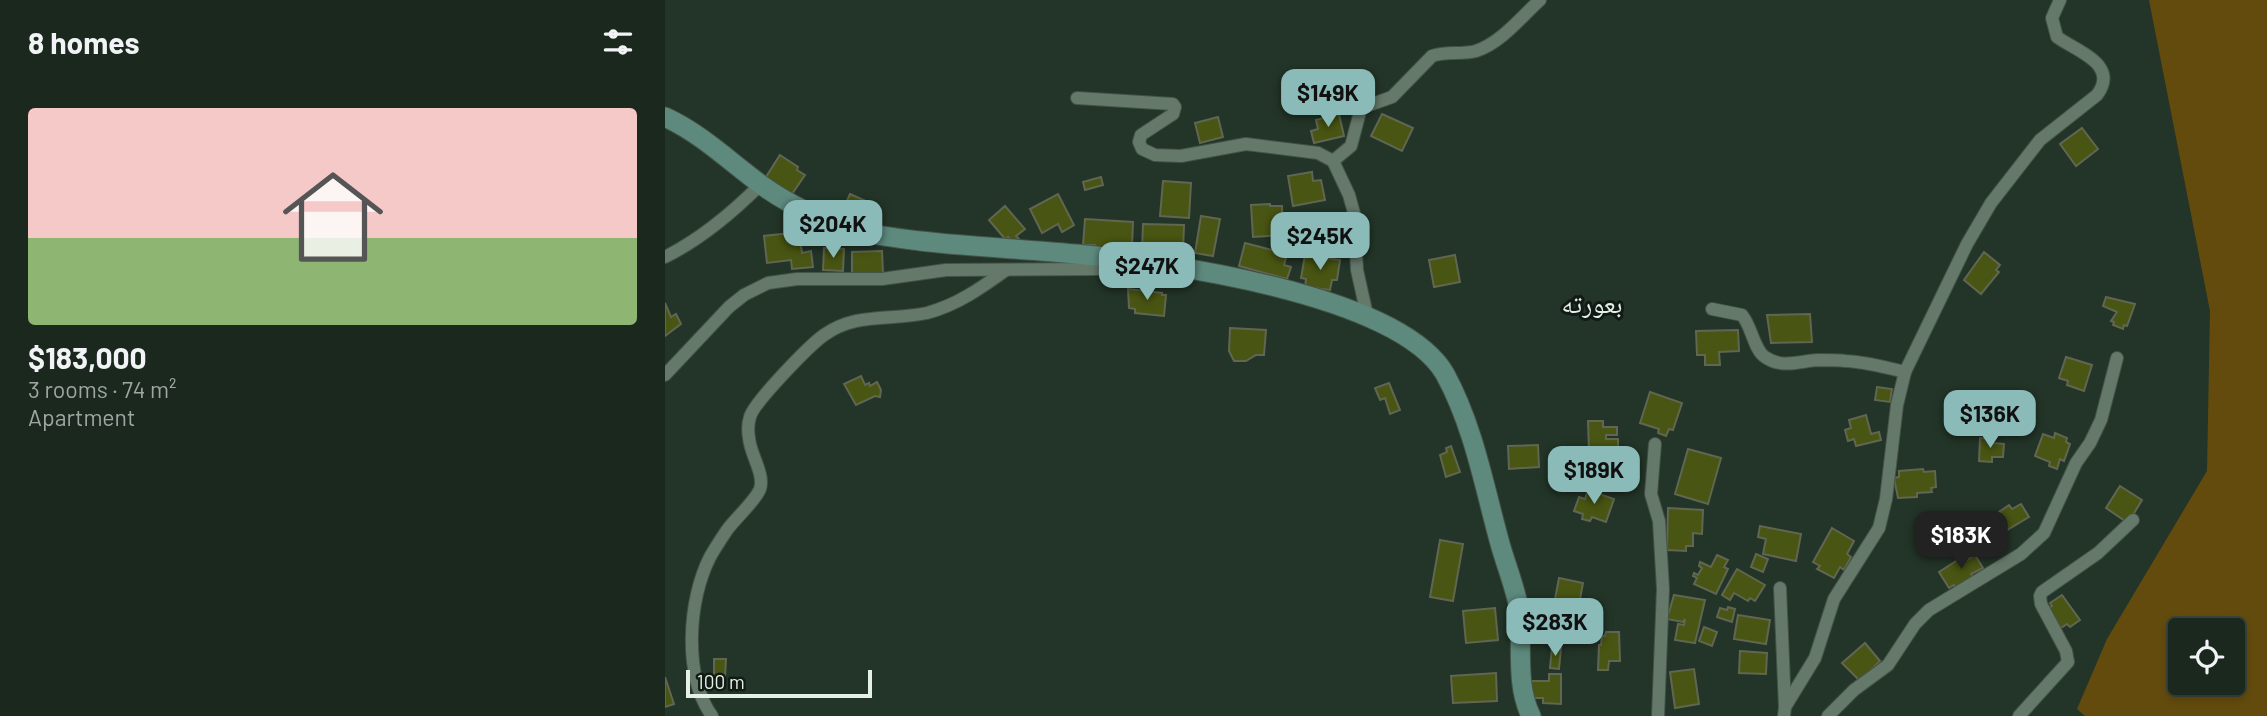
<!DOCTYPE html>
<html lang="en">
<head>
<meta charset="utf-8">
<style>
	:root { --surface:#1a281e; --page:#27342b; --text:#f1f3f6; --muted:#9fa6a4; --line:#38443c; --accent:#8bbbb9 }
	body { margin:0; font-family:Barlow,"Noto Naskh Arabic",sans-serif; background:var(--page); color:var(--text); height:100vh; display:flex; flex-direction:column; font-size:26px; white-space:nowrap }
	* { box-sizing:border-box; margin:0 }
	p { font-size:23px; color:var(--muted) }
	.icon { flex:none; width:38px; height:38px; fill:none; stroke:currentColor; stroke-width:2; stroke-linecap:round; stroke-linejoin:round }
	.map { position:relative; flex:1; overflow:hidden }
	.panel { display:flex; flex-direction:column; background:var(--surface); width:665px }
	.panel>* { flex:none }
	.buttons { position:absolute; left:1503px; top:618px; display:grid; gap:14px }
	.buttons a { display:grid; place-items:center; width:77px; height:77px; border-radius:7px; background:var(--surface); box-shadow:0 4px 10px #0003,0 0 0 2px var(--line); font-size:35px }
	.scale { position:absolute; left:21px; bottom:18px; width:186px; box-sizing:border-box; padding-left:7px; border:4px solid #e5f0e7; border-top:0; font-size:19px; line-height:24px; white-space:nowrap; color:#e5f0e7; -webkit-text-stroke:5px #121a15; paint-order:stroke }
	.price { position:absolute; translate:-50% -60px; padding:0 16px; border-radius:14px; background:var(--accent); color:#111; font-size:23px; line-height:46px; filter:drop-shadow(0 2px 4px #0008) }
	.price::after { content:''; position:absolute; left:50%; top:42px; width:21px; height:16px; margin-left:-10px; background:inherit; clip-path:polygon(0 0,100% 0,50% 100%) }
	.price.on { background:#222; color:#fff }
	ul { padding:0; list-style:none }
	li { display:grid; align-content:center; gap:14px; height:371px; padding:0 28px }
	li+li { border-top:2px solid var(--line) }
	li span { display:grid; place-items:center; height:217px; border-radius:7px; color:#555 }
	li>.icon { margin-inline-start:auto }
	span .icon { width:126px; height:126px; fill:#fffc; stroke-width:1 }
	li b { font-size:30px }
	h2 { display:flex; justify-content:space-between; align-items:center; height:84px; padding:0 28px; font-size:30px }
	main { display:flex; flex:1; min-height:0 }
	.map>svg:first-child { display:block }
	.green { fill:#634b0e; fill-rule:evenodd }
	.building { fill:#495512; stroke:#606651; stroke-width:2 }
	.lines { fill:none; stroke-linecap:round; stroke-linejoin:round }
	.minor-casing { stroke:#445349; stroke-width:14 }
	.secondary-casing { stroke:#445349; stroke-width:21 }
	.minor { stroke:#65796b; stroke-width:12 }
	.secondary { stroke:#5e8a7e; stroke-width:19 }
	.labels { text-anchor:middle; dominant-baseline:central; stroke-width:6; stroke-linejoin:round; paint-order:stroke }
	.quarter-label { font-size:26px; fill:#e5f0e7; stroke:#121a15 }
</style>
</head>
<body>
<main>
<section class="panel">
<h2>8 homes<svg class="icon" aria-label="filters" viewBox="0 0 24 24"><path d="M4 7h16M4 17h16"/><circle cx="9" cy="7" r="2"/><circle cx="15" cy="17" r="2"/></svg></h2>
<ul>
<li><span style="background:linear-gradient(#f6c9c9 60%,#8fb573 0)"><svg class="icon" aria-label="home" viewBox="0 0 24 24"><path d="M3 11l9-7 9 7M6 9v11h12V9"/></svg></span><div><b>$183,000</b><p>3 rooms · 74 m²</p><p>Apartment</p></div></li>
</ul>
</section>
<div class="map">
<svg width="1602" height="716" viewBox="0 0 1602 716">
	<rect width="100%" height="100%" fill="#233528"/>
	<path class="green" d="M1484,0H1602V716H1420L1412,709L1442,639L1542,471L1545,311ZM1516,630H1568V682H1516Z"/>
	<g class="building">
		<path d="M674,114L679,136L649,143L646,131L653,129L651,120Z"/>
		<path d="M717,114L748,128L737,151L706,136Z"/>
		<path d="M553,117L558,137L535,143L530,123Z"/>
		<path d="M1417,128L1433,149L1411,166L1395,144Z"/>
		<path d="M115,155L133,167L132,170L140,175L125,197L99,180Z"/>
		<path d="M647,172L648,181L656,180L660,200L628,206L623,176Z"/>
		<path d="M436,177L438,185L420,190L418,182Z"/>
		<path d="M498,181L526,183L524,218L495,216Z"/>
		<path d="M185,194L203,202L198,211L204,214L199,229L173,220Z"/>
		<path d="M393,194L409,225L397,232L393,224L377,233L365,209Z"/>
		<path d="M605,204V206H617L618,235L588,237L586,205Z"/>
		<path d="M340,206L360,229L351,236L354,239L349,244L343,237L341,240L324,220Z"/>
		<path d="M536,216L555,219L548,256L530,253Z"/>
		<path d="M420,219L468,222L467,247L454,246V252L430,250V245H418Z"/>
		<path d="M478,224L519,225L518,251L477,250Z"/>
		<path d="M134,232L137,253L146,251L148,267L127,269L126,260L102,263L99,236Z"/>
		<path d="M580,243L622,254L619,265L626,267L622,279L574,266Z"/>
		<path d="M159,248L179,249L178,271L158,270Z"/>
		<path d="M217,251L218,274H187V252Z"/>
		<path d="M1319,252L1335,265L1331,270L1334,272L1316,294L1299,280Z"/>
		<path d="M640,255L675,260L672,280H667L665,290L640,287L641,279L636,278Z"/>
		<path d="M790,255L795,282L769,287L764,260Z"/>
		<path d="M463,289L497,293V295H501L499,316L470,313V309L464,308Z"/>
		<path d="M1441,297L1470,304L1462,326L1459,325L1458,329L1448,325L1449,322L1446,321L1452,312L1438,306Z"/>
		<path d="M0,303L6,317L11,314L16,324L0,336Z"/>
		<path d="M1145,314L1147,342L1106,343L1102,315Z"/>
		<path d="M565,328L601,330L599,355H591L581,361H569L564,351Z"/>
		<path d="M1073,330L1074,351L1054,352L1055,365H1040V355H1032L1031,331Z"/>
		<path d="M1401,357L1427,365L1419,391L1402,385L1403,381L1394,378Z"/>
		<path d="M196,376L200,385L204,383L205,386L212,382L216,390L215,397L210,396L191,405L179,384Z"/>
		<path d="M724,383L735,410L725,414L720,398L715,400L710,388Z"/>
		<path d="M1212,387L1227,389L1225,402L1210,400Z"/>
		<path d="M985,392L1017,403L1008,430L1004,429L1001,436L993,433L994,429L975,423Z"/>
		<path d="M1318,401L1360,402L1359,426H1334V429H1314V410H1318Z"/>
		<path d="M1201,415L1206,434L1214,432L1216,440L1191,446L1189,439L1183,441L1180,430L1186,428L1184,420Z"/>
		<path d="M923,421H938V427H952V435H941V439H953V451H924Z"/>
		<path d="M1390,433L1402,438L1401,442L1405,444L1399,461L1395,459L1392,469L1384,466L1385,462L1370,456L1378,434L1389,438Z"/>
		<path d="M1315,438L1328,439V443L1339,444L1338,457H1327V462L1314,461Z"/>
		<path d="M873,445L874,467L844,469L843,446Z"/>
		<path d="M786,446L795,472L781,477L775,455L782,452L781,448Z"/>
		<path d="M1023,449L1056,458L1043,504L1010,494Z"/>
		<path d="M1258,469L1259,472L1270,471L1271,487L1266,488L1267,492L1252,493V497L1233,498L1229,478L1234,477V471Z"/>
		<path d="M1455,486L1477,500L1463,523L1441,508Z"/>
		<path d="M923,490L949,499L941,522L927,517L925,521L917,519L918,514L909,511L914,497L920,499Z"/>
		<path d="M1356,504L1364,517L1337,533L1329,519L1336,515L1334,512L1344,505L1347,509Z"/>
		<path d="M1003,508L1038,510L1037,534L1028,533V546H1021V551L1002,550Z"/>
		<path d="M1095,526L1136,534L1131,561L1098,554L1101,539L1093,537Z"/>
		<path d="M1167,528L1189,541L1182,554L1186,557L1179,570L1175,567L1169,578L1152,569L1155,566L1148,562Z"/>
		<path d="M775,540L798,544L788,601L765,597Z"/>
		<path d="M1091,554L1103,559L1098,572L1086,567Z"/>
		<path d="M1052,555L1063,560L1059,567L1063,569L1051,594L1029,584L1032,578L1028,576L1029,573L1033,575L1037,568L1034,566L1035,562L1046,567Z"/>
		<path d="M1310,555L1318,568L1306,574L1308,577L1290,587L1289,585L1284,588L1274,572L1296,558L1298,562Z"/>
		<path d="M1072,569L1100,585L1090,601L1085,598L1083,601L1069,593L1065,600L1057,595Z"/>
		<path d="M894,578L918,583L908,636L884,631Z"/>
		<path d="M1009,595L1040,600L1030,643L1010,640L1013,624L1019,625L1020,619L1018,622L1002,619Z"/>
		<path d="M1397,595L1415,620L1405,627L1402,624L1396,628L1382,609L1387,606L1385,603Z"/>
		<path d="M1063,607L1070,609L1067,622L1052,617L1055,608L1062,610Z"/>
		<path d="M830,608L833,640L801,643L798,611Z"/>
		<path d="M1073,615L1105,620L1101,644L1069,639Z"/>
		<path d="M1039,627L1052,632L1047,646L1034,641Z"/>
		<path d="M941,632H954L955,661H944L943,670H933L934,645H936L937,636H940Z"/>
		<path d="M1200,643L1215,661L1195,681L1177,663Z"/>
		<path d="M887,647L896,648L894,669L885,668Z"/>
		<path d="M1075,651L1102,653L1101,674L1074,673Z"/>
		<path d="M49,659H61L60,677H49Z"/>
		<path d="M1029,669L1034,704L1010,708L1005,672Z"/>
		<path d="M831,673L832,701L788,703L786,676Z"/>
		<path d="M884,674H896V704L878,703V698H865V681H884Z"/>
		<path d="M0,677L9,704L0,707Z"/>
	</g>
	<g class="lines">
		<g class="minor-casing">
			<g id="minor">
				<path d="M412,98L508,104L510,107L508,114L476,135L474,142L477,149L490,155L516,156L581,144L653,153L668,161L684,195L689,213L692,270L702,315"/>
				<path d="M668,161L686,146L696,108L727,97L767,56C781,51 796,55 811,51C836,43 856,17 875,0"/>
				<path d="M0,257C36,239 67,213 96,184"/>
				<path d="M1047,309L1077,315C1087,327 1089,350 1100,357C1117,369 1135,361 1153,360C1162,360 1172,360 1181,361C1201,362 1220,367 1240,372"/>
				<path d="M0,375L64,307L79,295L103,283L132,279H217L281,270L435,269L456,264"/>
				<path d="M990,444L986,494L994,521L998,589L993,716"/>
				<path d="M1115,588L1120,707"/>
				<path d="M47,716C18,675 23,600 45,557C50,548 56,539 62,530C70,519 91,500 95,489C100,474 85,454 84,438C83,432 83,423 85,417C89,402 145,345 159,335C192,312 225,321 262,313C292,305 316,288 341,270"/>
				<path d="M1119,716L1120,707L1150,658L1169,599L1214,528L1221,499L1232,405L1240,372L1302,244L1326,203L1375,140L1432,95C1455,64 1411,51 1392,37L1387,18L1395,0"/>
				<path d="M1163,716L1189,690L1223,665L1250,624L1264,610L1356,554L1379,533L1411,463L1425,443L1436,420L1452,358"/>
				<path d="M1354,716L1403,662L1401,651L1376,604L1375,596L1377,592L1433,553L1468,520"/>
			</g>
		</g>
		<g class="secondary-casing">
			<path id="secondary" d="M0,117C37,134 65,162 98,186C126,206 157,220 190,230C211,236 233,238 255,241C307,247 359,249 411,254C499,262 734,294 780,374C808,425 819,485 834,540C840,563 850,586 854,609C858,644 850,684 866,716"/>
		</g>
		<use href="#minor" class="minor"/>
		<use href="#secondary" class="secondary"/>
	</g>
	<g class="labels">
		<g class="quarter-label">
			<text x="927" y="302">بعورته</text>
		</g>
	</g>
</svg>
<div class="buttons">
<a><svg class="icon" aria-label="locate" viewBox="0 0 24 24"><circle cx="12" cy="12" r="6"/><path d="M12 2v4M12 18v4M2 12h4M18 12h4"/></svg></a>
</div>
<div class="scale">100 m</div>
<b class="price" style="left:663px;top:129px">$149K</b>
<b class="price" style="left:168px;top:260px">$204K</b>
<b class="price" style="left:655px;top:272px">$245K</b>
<b class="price" style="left:482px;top:302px">$247K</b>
<b class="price" style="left:1325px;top:450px">$136K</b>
<b class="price" style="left:929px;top:506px">$189K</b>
<b class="price on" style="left:1296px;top:571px">$183K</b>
<b class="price" style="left:890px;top:658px">$283K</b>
</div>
</main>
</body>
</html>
